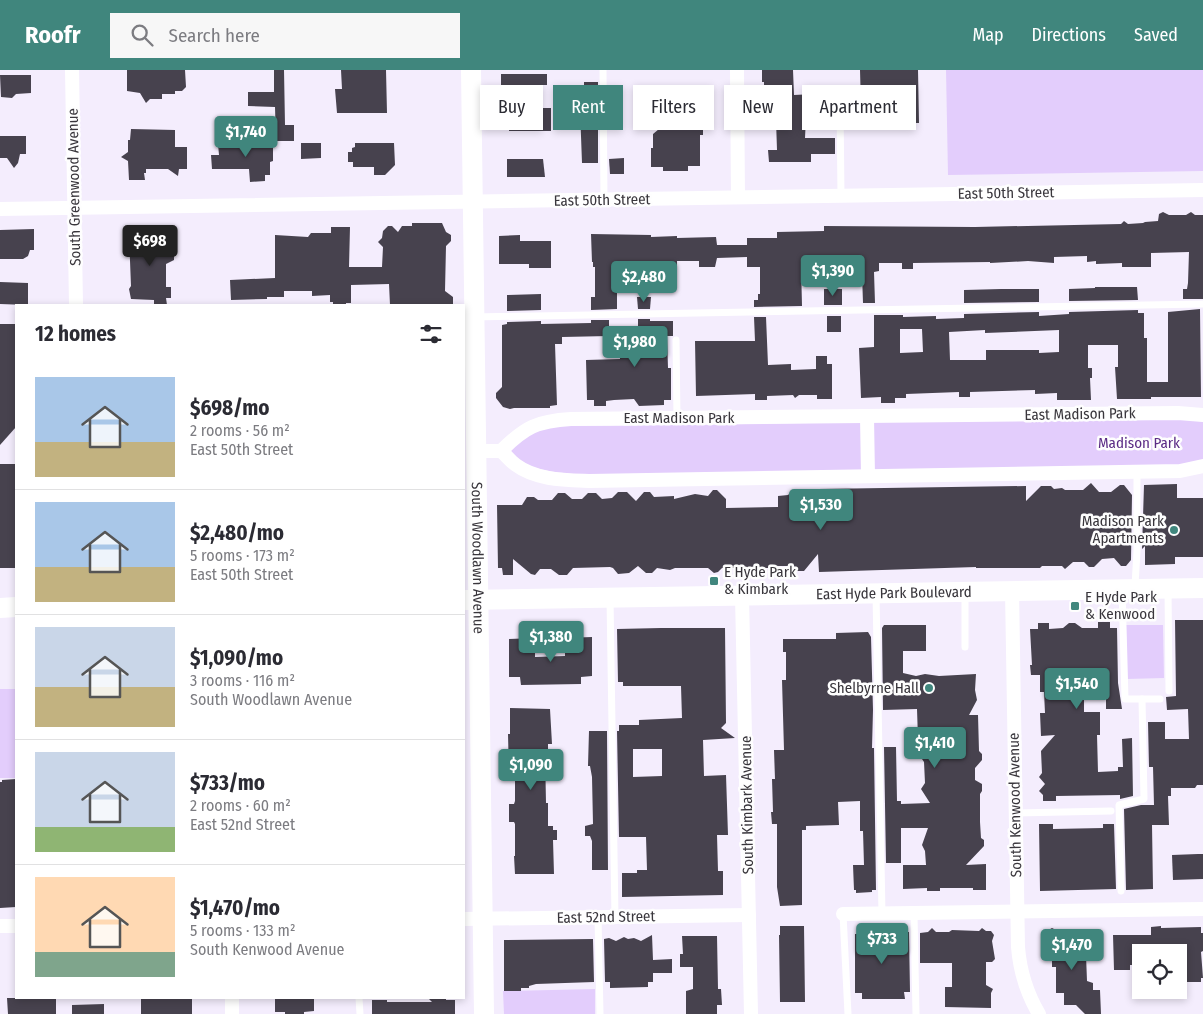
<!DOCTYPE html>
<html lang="en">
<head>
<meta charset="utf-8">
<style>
	:root { --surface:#fff; --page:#f7f7f7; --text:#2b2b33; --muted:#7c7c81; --line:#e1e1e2; --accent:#40867d }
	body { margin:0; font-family:"Fira Sans Condensed",sans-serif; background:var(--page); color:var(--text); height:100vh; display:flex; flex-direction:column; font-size:19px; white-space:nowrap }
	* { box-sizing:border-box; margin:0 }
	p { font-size:16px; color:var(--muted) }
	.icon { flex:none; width:28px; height:28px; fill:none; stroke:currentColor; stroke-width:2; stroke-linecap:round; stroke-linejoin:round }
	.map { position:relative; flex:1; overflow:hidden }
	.details { position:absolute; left:15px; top:234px; width:450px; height:695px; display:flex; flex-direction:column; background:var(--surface); border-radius:0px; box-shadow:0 2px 8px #0003 }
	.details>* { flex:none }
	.top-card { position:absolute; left:480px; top:15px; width:475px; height:45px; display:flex; gap:10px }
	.tools { position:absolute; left:1132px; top:874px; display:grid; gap:10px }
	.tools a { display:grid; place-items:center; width:55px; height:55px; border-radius:0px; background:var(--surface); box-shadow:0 2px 8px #0003; font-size:25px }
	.price { position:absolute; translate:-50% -42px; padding:0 11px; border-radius:5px; background:var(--accent); color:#fff; font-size:16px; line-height:32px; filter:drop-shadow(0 1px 2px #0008) }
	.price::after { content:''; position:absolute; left:50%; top:30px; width:15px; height:11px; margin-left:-8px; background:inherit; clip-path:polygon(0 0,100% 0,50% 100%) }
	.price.selected { background:#222; color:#fff }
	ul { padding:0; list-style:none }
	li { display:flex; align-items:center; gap:15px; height:125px; padding:0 20px }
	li+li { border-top:1px solid var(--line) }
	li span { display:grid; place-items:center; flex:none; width:140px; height:100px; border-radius:0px; color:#555 }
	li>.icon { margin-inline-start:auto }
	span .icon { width:60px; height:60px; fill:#fffc; stroke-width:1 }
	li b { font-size:21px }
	h2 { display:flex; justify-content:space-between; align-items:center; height:60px; padding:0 20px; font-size:21px }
	.chip { padding:0 18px; border-radius:0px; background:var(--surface); box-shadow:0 2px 8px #0003; font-size:18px; line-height:45px }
	.chip.selected { background:var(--accent); color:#fff }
	header { display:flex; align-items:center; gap:30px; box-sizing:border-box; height:70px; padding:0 25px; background:var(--accent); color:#fff }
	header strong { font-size:24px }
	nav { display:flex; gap:28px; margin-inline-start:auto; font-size:18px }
	.search { width:350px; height:45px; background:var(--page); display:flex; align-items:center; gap:12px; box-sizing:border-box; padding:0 18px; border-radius:0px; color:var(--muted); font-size:19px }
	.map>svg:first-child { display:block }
	.green { fill:#e3cdfc }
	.building { fill:#47424e; fill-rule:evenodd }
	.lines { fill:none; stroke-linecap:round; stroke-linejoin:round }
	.lane { stroke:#fff; stroke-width:7 }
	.street { stroke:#fff; stroke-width:14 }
	.secondary { stroke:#fff; stroke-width:20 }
	.poi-dot { fill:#40867d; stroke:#fefefe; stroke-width:2 }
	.labels { text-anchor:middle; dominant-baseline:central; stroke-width:5; stroke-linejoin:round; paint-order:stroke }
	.street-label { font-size:15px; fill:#39363c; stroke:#fefefe }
	.park-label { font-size:15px; fill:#5b2b85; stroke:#fefefe }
	.poi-label { font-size:15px; fill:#39363c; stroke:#fefefe; text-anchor:end }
</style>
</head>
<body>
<header>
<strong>Roofr</strong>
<div class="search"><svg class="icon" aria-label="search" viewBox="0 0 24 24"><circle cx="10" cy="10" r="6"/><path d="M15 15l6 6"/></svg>Search here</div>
<nav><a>Map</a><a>Directions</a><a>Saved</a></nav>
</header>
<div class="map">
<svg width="1203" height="944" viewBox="0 0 1203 944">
	<rect width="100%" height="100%" fill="#f4edfd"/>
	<g class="green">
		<path d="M946,0H1203V101L948,105Z"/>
		<path d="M1191,347L1203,350V392L1188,397L602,405C579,404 520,405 510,379L533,361L556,356H611Z"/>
		<path d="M1126,555H1163L1164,608L1127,609Z"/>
		<rect x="0" y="619" width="16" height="89"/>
		<path d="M595,919V944H504L503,921Z"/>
	</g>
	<g class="building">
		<path d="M127,0H185L186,17L182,21H175V24H162V29H150L146,33L140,23L127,21Z"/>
		<path d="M274,0H284L285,55H294V71H276L275,37L248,36V22H274Z"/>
		<path d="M341,0H386L387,43H337L335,19H342Z"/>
		<path d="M762,0H793L794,25L814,24V47H806L805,68H835V84H811V92H769L768,80H777L776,50H767V40H764V12H762Z"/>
		<path d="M860,0H918L919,53H900L899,37H861Z"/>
		<path d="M501,4H547V15H541V38H551V61H509V58L501,57V45H507V20H501Z"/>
		<path d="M0,5H31V23L16,24L12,28L1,27Z"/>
		<path d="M584,12H598V93H582L580,39H584Z"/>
		<path d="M649,48H703V65H700V96H688V101H663V97H651V78H653V64L659,59Z"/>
		<path d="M131,59L175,60V77H187V99H179L178,106L168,99H146V103H144L145,110H129L128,91L121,87L128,82V70H130Z"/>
		<path d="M0,66H26V84H20L18,93L14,98L7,88H0Z"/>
		<path d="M226,72H273V91L270,92V105H265V111L250,112L249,99H212L211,85H219L218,74L226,75Z"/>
		<path d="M301,73H321V88L301,89Z"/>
		<path d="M355,73H394L395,95L385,105H374V97H353V92H348V82H352V78L355,77Z"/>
		<path d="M624,88V104H610L609,89Z"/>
		<path d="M507,89H543L545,107H507Z"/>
		<path d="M1163,142L1169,145H1186L1191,142L1195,145H1203V229H1183V219H1187L1188,213L1189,182L1151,183V197H1122V193L1096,194V191L1087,192V186L1054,187V193L1028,191L990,193V192L913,193V199H902V193H879V201L874,202L875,233H863L862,204H850V196L829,197V194H801L802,236L754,237V230H758V224H760V197H747V187L717,188L715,197H699V191H677V197H667V206H643V210H617V239L591,240V227H595V197H593V192H592L591,164L651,165V167L677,166V168L716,167L717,175H747V168H777V162L824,161V156L975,157L1121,154L1124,151L1128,154L1143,153L1145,152L1158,151L1159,144Z"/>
		<path d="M412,153H442L446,162L451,165V171L446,176L445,221L453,227V235H390L389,214L351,215V233H346V235H333V232H330V225L312,226V221H284V227H267V229L231,230L230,210L275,208V165L308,167L311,163H331V157H350L349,197H382L383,177L378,172L382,168L383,161L388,156H392L398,162L402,156H412Z"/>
		<path d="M34,159V180H30L28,186L23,189H0V160Z"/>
		<path d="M129,165H167V169H174V190L166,194V217H171V228H166L167,235H154V230L131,229L129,219L131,216Z"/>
		<path d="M520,165V171H551V198H529V194H499V166Z"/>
		<path d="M0,212L28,213V235L0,234Z"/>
		<path d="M1095,217H1137L1138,230L1069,231V219L1095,218Z"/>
		<rect x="824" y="219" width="18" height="16"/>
		<path d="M1001,219H1039V232L964,233V220Z"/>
		<path d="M541,224V240L507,241V225Z"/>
		<path d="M637,227H651L650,239H638Z"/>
		<path d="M1200,239L1201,327H1151V329H1117L1115,297H1118V275H1088V298H1092V308H1090L1091,330H1057V323L1035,324V320L970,322V327H959V322L906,324V328H895V333H881V327L861,328L859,278L874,277V245H903V247L936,246V249L964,248V244L1039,242V246L1069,244V242L1138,240V243H1144V268H1147V312H1168V242ZM900,259H922L923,282L900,283ZM985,260V263L1059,260V282L1039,283V280H986V290H950L949,262Z"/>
		<rect x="827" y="246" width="14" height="16"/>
		<path d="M754,247H766L768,295L791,294V300L816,299V286H827V294H832V329H817V325H799L795,328L793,325L767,326V330H755V324L696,326L695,271H755Z"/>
		<path d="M638,249H650V251H673V266H667L668,298H671V330H664V335L639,336L634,329L614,330L606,331V336H594V330H587L586,290L620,289L619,268L629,267V256H638Z"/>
		<path d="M591,250H609V266L562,267V274H555L557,335L550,336V338H514L510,339L503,337L496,328V323L502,317V255L507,254V252L541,251V254L591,253Z"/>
		<path d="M0,254H16V357L0,375Z"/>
		<rect x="0" y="394" width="16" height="104"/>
		<path d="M1091,413L1099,422H1111L1120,415H1124L1132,425L1131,490L1126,496H1121L1114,488L1102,489L1094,497H1089L1084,492H1073L1065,499L1062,496H1042L1040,498H976V497L819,502L818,484L804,501H794L789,496H773V498H722L718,502L714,503L708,498H675L670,500L657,498L652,503H646L638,496L629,503L618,504L613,498L610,497L573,498L567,505H559L551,499H540L535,505L531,504L513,489V505H503L502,498H498L497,435H522L527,427H534L538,430H552L558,423H565L572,429H582L588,423H596L602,429L612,428L618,422H627L636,431L644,422H650L654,427L674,426V429L695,424L708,426L713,420H717L726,429V438L778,437V426L788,425L793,420H802L819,434L818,419L1026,416V431L1041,416H1051L1054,419L1062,418L1065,420H1083Z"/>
		<path d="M1177,414V428H1203V487H1175V494L1145,495V476L1142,479L1144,415Z"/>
		<path d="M1175,550H1203V715H1197L1195,718H1171V726H1168L1169,755H1152L1153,819L1126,820L1124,739L1141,735H1154L1153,697H1149L1148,652H1165V669H1189L1188,639L1167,640L1166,627L1176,626Z"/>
		<path d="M1098,552H1110V558H1117L1118,613L1122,639H1106V601H1084V642H1100V665H1097L1098,702L1118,701V697H1123L1122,669L1132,668L1133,726L1120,729V725L1056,726V731H1043V725L1039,721L1045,714L1039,707L1042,703L1041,681L1055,665L1041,666L1040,643H1045L1044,622H1040V605H1031L1030,595H1032L1030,559H1038V553H1049V559L1063,558L1069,553H1075L1082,558H1098Z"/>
		<path d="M884,555H926V581H903V603L916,606L925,604L939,606L976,604L975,620L977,630L969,645H978L979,681L982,684V690L975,698V710L982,714V721L980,724V752L981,768L984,770V776L966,795L986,794V820H973V818H940V821H927V818L903,819V795H926L925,781L922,775L928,758H901V793H886L884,677H896L897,731H901V734L930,733L921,719L925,713L924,692L922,689V685L937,669H918L917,639L883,640L882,558Z"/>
		<path d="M661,558H725L726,653L721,658L735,668L703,670L704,706L726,705L728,765H717L718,801H723V825L622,827V803H637V800H647L646,767H619L617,661H619V655H639V650L682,648L681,616H623V612H618L617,559ZM633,679H662V706L633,707Z"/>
		<path d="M868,562L871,567L873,640L872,678H874L876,820H872V822L856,823V820H854L853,795H864L863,761H860V731L838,732L839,755L806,756V760H802V835L780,836L777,817V754H772L771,742H773L772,709H775L774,680H784L782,610H786V582H783V569H836V563Z"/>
		<path d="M592,567V606L581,607V614L521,615L520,607H509V569L535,568V587L565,586V568Z"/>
		<path d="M510,638L550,639L552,674H548V682H545L546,733H548V756H553V760H557V770H553L554,804H515L514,786H515V754L514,752H509V734H514L515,731V707L509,705L508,664H510Z"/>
		<path d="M589,661H607L608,800H592V771L590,766H585V756L593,754L592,707L590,696H588Z"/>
		<path d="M16,709V837L0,838V712H2V710Z"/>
		<path d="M1039,754H1053V759L1103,758V754H1114L1116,819L1040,821Z"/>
		<path d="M1198,784H1203V809L1173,810L1172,785Z"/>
		<path d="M780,856H804L805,932H780L779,865H780Z"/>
		<path d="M1161,856V858L1201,857V863H1203V881L1201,882L1203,908H1201V912H1184V904H1181L1180,882H1141V895H1130V900H1114L1113,865H1151V857Z"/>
		<path d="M932,858L936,862H949L952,860L979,861L982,858L986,861H991L994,865L992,871L995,889L992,892H986V915L993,919L991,923V938L945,937V917H952V893H920V863L928,862Z"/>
		<path d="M1052,858L1056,860H1081V885H1086L1087,911L1093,913V920H1100L1101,944H1085L1076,935H1064V923H1056V897H1052V885H1050L1049,873H1045V862Z"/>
		<path d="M909,862L910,922H904L905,929H862V923H855V864Z"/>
		<path d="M652,865L653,890L672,889V903H653V912H648V917L610,918V912H605L604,869L609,868L616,871L624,867L628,869L634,868L641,871Z"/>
		<path d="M682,866H717L718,919H721L722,935H717V944H686V921L693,919V897H680V884H683Z"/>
		<path d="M593,869L594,912L536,914L529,916V918H521V921H504V870Z"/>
		<path d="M7,928H56V944H8Z"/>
		<rect x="141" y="928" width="51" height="16"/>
		<path d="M275,928H314V941L304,942V944H285V942H275Z"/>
		<path d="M428,928H446V930H455V944H372V930H387V932H432Z"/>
		<path d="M104,934V944H72V935Z"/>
	</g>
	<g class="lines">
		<g class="lane">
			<path d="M603,0L604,130"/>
			<path d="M840,35L841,126"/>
			<path d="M464,248L474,247L1203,234"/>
			<path d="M676,270L677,348"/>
			<path d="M1135,516L1137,481V402"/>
			<path d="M1168,519L1169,621"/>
			<path d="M1122,520L1125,629H1160"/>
			<path d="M965,523V577"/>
			<path d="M876,524L882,844"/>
			<path d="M610,528L615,847"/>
			<path d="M1015,743L1111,741"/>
			<path d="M1121,821L1119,735L1144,729L1142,629"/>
			<path d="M843,844L848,944"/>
			<path d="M914,844L916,944"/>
			<path d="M598,847L600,944"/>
			<path d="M359,928L360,944"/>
		</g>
		<g class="street">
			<path d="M72,0L76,235"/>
			<path d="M737,0L738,127"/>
			<path d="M0,139L1203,120"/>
			<path d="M867,347L868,406"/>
			<path d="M477,381H501C525,357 537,351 571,349L1178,343L1203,345"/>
			<path d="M501,381C506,385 510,391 516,395C536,410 565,410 589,411L1180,401L1203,396"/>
			<path d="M1012,521L1018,877C1020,902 1026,922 1039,944"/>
			<path d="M742,526L751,944"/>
			<path d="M843,844L1203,839"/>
			<path d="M464,849L749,845"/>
			<path d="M0,856H16"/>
			<path d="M232,928V944"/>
		</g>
		<g class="secondary">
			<path id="s1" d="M471,0L484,944"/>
			<path id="s2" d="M464,530L1203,518"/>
			<path d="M0,538L16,537"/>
		</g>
	</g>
	<g class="poi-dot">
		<circle cx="1174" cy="460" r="5"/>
		<rect x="709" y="506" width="10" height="10" rx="2.5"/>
		<rect x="1070" y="531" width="10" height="10" rx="2.5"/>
		<circle cx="929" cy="618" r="5"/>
	</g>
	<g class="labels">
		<g class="street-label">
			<text transform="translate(74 117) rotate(-91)">South Greenwood Avenue</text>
			<text transform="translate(1006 123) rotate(-1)">East 50th Street</text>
			<text transform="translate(602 130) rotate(-1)">East 50th Street</text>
			<text transform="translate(1080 344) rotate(-1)">East Madison Park</text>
			<text x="679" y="348">East Madison Park</text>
			<text stroke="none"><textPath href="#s1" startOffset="488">South Woodlawn Avenue</textPath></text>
			<text stroke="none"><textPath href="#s2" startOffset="430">East Hyde Park Boulevard</textPath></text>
			<text transform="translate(747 735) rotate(-91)">South Kimbark Avenue</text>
			<text transform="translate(1015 735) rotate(-91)">South Kenwood Avenue</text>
			<text transform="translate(606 847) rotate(-1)">East 52nd Street</text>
		</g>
		<g class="park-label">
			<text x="1139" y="373">Madison Park</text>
		</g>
		<g class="poi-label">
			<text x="1164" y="451">Madison Park<tspan x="1164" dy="17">Apartments</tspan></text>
			<text x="724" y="502" text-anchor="start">E Hyde Park<tspan x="724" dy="17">&amp; Kimbark</tspan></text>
			<text x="1085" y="527" text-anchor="start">E Hyde Park<tspan x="1085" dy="17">&amp; Kenwood</tspan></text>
			<text x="919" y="618">Shelbyrne Hall</text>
		</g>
	</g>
</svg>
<div class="tools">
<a><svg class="icon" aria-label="locate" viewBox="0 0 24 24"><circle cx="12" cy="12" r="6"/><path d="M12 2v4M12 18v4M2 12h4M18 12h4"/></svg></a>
</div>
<b class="price" style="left:246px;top:88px">$1,740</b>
<b class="price selected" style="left:150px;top:197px">$698</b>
<b class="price" style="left:833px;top:227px">$1,390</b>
<b class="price" style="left:644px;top:233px">$2,480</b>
<b class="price" style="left:635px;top:298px">$1,980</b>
<b class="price" style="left:821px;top:461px">$1,530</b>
<b class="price" style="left:551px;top:593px">$1,380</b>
<b class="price" style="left:1077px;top:640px">$1,540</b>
<b class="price" style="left:935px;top:699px">$1,410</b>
<b class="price" style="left:531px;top:721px">$1,090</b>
<b class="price" style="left:882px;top:895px">$733</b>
<b class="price" style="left:1072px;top:901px">$1,470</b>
<div class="top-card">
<a class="chip">Buy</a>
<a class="chip selected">Rent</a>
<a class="chip">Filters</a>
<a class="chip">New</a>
<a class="chip">Apartment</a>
</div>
<section class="details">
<h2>12 homes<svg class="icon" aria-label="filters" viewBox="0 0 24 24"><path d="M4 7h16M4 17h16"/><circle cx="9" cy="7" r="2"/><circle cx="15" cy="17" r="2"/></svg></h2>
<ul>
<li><span style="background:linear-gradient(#a9c7e8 65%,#c2b280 0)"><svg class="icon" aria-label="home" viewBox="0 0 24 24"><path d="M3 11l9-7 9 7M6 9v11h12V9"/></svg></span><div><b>$698/mo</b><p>2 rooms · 56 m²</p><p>East 50th Street</p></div></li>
<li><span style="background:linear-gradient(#a9c7e8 65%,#c2b280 0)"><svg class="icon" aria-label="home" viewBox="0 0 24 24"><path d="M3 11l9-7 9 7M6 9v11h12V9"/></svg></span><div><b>$2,480/mo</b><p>5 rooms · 173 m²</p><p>East 50th Street</p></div></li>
<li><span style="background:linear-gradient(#c9d6e8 60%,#c2b280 0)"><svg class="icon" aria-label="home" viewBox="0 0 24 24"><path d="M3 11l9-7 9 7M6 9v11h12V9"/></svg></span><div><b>$1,090/mo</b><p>3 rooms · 116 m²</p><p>South Woodlawn Avenue</p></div></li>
<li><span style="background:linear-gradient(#c9d6e8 75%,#8fb573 0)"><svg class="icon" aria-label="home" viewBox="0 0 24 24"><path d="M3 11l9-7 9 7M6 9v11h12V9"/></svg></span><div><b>$733/mo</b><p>2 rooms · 60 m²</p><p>East 52nd Street</p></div></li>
<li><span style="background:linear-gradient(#ffd9b3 75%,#7fa58c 0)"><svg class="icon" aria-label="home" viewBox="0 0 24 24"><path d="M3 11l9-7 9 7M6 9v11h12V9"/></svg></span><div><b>$1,470/mo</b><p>5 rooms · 133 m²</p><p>South Kenwood Avenue</p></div></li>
</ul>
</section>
</div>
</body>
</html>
